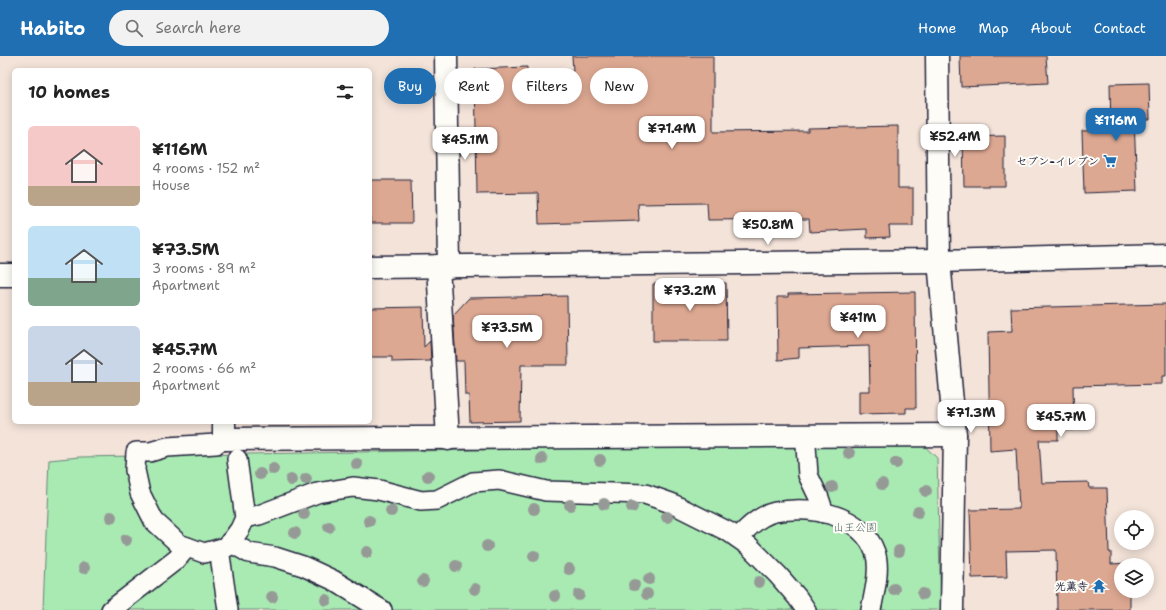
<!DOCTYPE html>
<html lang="en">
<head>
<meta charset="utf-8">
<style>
	:root { --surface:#fff; --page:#f2f2f2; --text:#222; --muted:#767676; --accent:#1f6fb2 }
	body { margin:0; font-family:"Shantell Sans","Klee One",sans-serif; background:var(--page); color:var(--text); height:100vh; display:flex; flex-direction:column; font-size:15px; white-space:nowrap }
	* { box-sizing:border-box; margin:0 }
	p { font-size:13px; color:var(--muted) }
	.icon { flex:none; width:22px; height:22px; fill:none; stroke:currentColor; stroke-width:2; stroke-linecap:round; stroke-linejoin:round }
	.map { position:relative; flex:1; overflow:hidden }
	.side { position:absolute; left:12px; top:12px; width:360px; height:356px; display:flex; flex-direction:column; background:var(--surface); border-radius:6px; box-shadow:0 2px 10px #0003 }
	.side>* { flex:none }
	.guide { position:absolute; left:384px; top:12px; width:380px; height:36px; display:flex; gap:8px }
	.controls { position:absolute; left:1114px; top:454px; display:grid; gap:8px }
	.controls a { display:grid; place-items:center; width:40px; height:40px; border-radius:50%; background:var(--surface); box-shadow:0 2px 10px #0003; font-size:20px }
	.price { position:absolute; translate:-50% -34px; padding:0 9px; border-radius:8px; background:#fff; color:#222; font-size:13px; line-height:26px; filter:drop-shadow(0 1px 2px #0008) }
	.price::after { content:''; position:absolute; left:50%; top:24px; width:12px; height:9px; margin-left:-6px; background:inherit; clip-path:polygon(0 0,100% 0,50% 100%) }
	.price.current { background:var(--accent); color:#fff }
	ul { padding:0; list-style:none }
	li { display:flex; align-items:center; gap:12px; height:100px; padding:0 16px }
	li span { display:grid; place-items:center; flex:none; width:112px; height:80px; border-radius:6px; color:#555 }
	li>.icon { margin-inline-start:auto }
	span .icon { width:48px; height:48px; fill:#fffc; stroke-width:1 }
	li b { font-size:17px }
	h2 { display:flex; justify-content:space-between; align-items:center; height:48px; padding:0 16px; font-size:17px }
	.pill { padding:0 14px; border-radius:18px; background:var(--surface); box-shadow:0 2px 10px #0003; font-size:14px; line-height:36px }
	.pill.current { background:var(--accent); color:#fff }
	header { display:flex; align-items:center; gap:24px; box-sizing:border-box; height:56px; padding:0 20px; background:var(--accent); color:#fff }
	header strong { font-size:19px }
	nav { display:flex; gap:22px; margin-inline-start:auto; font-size:14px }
	.search { width:280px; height:36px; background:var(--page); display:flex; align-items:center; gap:10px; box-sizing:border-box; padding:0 14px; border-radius:22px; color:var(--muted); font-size:15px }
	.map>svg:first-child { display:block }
	.green { fill:#a9eab3; stroke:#668677 }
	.building { fill:#dda892; stroke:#22223b }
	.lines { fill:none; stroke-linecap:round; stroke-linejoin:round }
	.pedestrian-casing { stroke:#22223b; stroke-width:22 }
	.minor-casing { stroke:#22223b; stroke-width:25 }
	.tertiary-casing { stroke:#22223b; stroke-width:25 }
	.pedestrian { stroke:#fdfcf7; stroke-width:19 }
	.minor { stroke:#fdfcf7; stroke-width:22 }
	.tertiary { stroke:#fdfcf7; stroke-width:22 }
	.tree { fill:#969a96 }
	.labels { text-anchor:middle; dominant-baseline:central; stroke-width:4; stroke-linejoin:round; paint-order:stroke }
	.poi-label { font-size:11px; font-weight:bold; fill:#22223b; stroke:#fdfcf7; text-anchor:end }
	.park-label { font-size:11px; fill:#4a5e5f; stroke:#fdfcf7 }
</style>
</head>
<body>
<header>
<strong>Habito</strong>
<div class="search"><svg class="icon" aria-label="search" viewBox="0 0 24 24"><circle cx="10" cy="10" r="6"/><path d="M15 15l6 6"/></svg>Search here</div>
<nav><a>Home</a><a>Map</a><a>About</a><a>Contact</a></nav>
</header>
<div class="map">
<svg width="1166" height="554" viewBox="0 0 1166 554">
	<rect width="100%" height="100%" fill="#f3e3d9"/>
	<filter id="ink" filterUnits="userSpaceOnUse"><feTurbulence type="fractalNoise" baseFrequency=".025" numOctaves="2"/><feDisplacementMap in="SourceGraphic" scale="8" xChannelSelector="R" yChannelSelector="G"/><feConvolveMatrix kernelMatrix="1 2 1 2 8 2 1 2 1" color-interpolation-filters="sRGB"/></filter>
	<g filter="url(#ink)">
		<path class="green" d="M920,386L937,402L941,554H43L49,404L80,401Z"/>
		<g class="building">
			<path d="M572,0H713V76L808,75V72L898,70V132H913V170H889L890,181L867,182V173L810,176L809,163L708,164L707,147L638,148L639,165L539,168L538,137L477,138L475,13L527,11V15H573Z"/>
			<path d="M960,0H1046L1048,27L961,31Z"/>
			<path d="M1149,27L1150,63H1134L1137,135L1084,137L1082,75L1111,74L1110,28Z"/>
			<path d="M1005,80V130H964L963,81Z"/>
			<path d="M370,124H411L412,167H370Z"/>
			<path d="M726,227L727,285H653V228Z"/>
			<path d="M915,236L916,352H906V357L859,358V335H870L869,290L799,292V302L778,304L777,241H788V238Z"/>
			<path d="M567,240L568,309H521L520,365L470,366L469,339H465L464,305H456L453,259L469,242Z"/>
			<path d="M1166,248V320H1162V328L1073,330L1074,374H1058V384H1039L1042,427L1088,426L1089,432H1107L1109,496H1111V508L1129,507V509H1121V535H1130V554H1057L1056,494L1006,495L1007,521L972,522L970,454L1019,453L1016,393L990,395L988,276L1012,275L1011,252Z"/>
			<path d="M423,251L424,291L430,285L431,305L392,306V301H370V252Z"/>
		</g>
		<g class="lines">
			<g class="pedestrian-casing">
				<g id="pedestrian">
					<path d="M216,388L167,391L150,396H136L135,414L140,437L154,465L179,488L204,497L227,491L240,473L245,462L237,403"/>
					<path d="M806,390L808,419L819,442L824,457"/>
					<path d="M245,462L259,459L317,437L353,431L379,434L421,445L437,444L473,426L499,424L546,435L645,438L671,447L729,476L749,490L778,519L797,541L806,554"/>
					<path d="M738,482C747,472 760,459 775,456C811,449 861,458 875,496C881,512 874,538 871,554"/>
					<path d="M230,486L249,497L275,501L303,510L333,524L382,554"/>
					<path d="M219,493L228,554"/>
					<path d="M111,554L177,503L187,491"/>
				</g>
			</g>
			<g class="minor-casing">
				<g id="minor">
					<path d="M446,0L449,211"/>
					<path d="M937,0L939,205L955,379L952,554"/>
					<path d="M438,210L448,383"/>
					<path d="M224,383L955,379"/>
				</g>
			</g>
			<g class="tertiary-casing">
				<g id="tertiary">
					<path d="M370,211L939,205L1166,199"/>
					<path d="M0,219H14"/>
					<path d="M224,383V366"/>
				</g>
			</g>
			<use href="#pedestrian" class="pedestrian"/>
			<use href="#minor" class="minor"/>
			<use href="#tertiary" class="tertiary"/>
		</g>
		<g class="tree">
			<circle cx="849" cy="397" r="6"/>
			<circle cx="542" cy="403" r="6"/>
			<circle cx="600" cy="404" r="6"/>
			<circle cx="896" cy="407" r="6"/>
			<circle cx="357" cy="408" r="6"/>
			<circle cx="273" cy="413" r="6"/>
			<circle cx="260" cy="418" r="6"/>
			<circle cx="428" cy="420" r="6"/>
			<circle cx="306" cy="423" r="6"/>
			<circle cx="291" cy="424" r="6"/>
			<circle cx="882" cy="428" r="6"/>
			<circle cx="832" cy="431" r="6"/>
			<circle cx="926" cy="435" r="6"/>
			<circle cx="604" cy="448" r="6"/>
			<circle cx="570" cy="449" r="6"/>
			<circle cx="632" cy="451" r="6"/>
			<circle cx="534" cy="453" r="6"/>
			<circle cx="391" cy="455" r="6"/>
			<circle cx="918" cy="456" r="6"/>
			<circle cx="304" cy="458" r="6"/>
			<circle cx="111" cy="461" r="6"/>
			<circle cx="667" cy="461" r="6"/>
			<circle cx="369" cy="465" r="6"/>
			<circle cx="329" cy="471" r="6"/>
			<circle cx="295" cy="477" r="6"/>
			<circle cx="126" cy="484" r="6"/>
			<circle cx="487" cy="490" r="6"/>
			<circle cx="899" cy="495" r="6"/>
			<circle cx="367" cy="496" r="6"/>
			<circle cx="534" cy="500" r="6"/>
			<circle cx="456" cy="510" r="6"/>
			<circle cx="84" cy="512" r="6"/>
			<circle cx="569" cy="513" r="6"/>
			<circle cx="649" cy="523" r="6"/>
			<circle cx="423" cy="525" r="6"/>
			<circle cx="759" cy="526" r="6"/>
			<circle cx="634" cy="529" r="6"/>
			<circle cx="475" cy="533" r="6"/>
			<circle cx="894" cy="533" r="6"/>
			<circle cx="647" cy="538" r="6"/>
			<circle cx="923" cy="538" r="6"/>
			<circle cx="579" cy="539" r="6"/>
			<circle cx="555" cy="540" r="6"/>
			<circle cx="272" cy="541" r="6"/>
			<circle cx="326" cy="544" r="6"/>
		</g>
	</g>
	<defs>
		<g id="supermarket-bare" transform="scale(1.08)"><path d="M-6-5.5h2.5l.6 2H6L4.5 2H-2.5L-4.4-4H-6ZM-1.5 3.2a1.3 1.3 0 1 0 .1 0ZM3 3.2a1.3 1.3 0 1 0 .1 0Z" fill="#1f6fb2" stroke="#fdfcf7" stroke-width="2.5" paint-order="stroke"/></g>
		<g id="temple-bare" transform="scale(1.08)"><path d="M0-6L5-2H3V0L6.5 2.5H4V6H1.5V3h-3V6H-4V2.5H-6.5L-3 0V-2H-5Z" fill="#1f6fb2" stroke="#fdfcf7" stroke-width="2.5" paint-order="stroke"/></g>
	</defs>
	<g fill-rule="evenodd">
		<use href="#supermarket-bare" x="1110" y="105"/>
		<use href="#temple-bare" x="1099" y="530"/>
	</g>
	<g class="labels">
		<g class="poi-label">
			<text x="1099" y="105">セブン-イレブン</text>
			<text x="1088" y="530">光薫寺</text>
		</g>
		<g class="park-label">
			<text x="855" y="471">山王公園</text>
		</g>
	</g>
</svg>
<div class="controls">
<a><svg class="icon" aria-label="locate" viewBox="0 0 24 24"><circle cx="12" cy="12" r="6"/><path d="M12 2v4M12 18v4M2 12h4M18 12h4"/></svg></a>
<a><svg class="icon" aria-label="layers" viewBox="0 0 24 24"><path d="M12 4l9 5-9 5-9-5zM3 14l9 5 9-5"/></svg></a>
</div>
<b class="price current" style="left:1116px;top:86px">¥116M</b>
<b class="price" style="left:672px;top:94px">¥71.4M</b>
<b class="price" style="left:955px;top:102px">¥52.4M</b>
<b class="price" style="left:465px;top:105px">¥45.1M</b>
<b class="price" style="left:768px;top:190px">¥50.8M</b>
<b class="price" style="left:690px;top:256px">¥73.2M</b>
<b class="price" style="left:858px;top:283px">¥41M</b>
<b class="price" style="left:507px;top:293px">¥73.5M</b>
<b class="price" style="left:971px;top:378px">¥71.3M</b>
<b class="price" style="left:1061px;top:382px">¥45.7M</b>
<div class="guide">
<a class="pill current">Buy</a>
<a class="pill">Rent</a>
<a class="pill">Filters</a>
<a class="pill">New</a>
</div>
<section class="side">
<h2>10 homes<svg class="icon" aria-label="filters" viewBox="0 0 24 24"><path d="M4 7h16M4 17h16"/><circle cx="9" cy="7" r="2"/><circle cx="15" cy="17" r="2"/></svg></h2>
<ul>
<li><span style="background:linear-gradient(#f6c9c9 75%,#b9a48a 0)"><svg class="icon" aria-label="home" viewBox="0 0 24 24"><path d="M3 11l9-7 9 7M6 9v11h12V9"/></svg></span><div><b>¥116M</b><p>4 rooms · 152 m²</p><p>House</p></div></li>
<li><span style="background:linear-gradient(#bfe0f5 65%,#7fa58c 0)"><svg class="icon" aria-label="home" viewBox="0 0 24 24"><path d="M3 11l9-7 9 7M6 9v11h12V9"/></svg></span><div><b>¥73.5M</b><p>3 rooms · 89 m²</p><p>Apartment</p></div></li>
<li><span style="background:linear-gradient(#c9d6e8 70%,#b9a48a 0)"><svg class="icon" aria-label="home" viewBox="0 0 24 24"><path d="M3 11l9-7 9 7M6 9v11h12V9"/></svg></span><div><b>¥45.7M</b><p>2 rooms · 66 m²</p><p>Apartment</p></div></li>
</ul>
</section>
</div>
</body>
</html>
